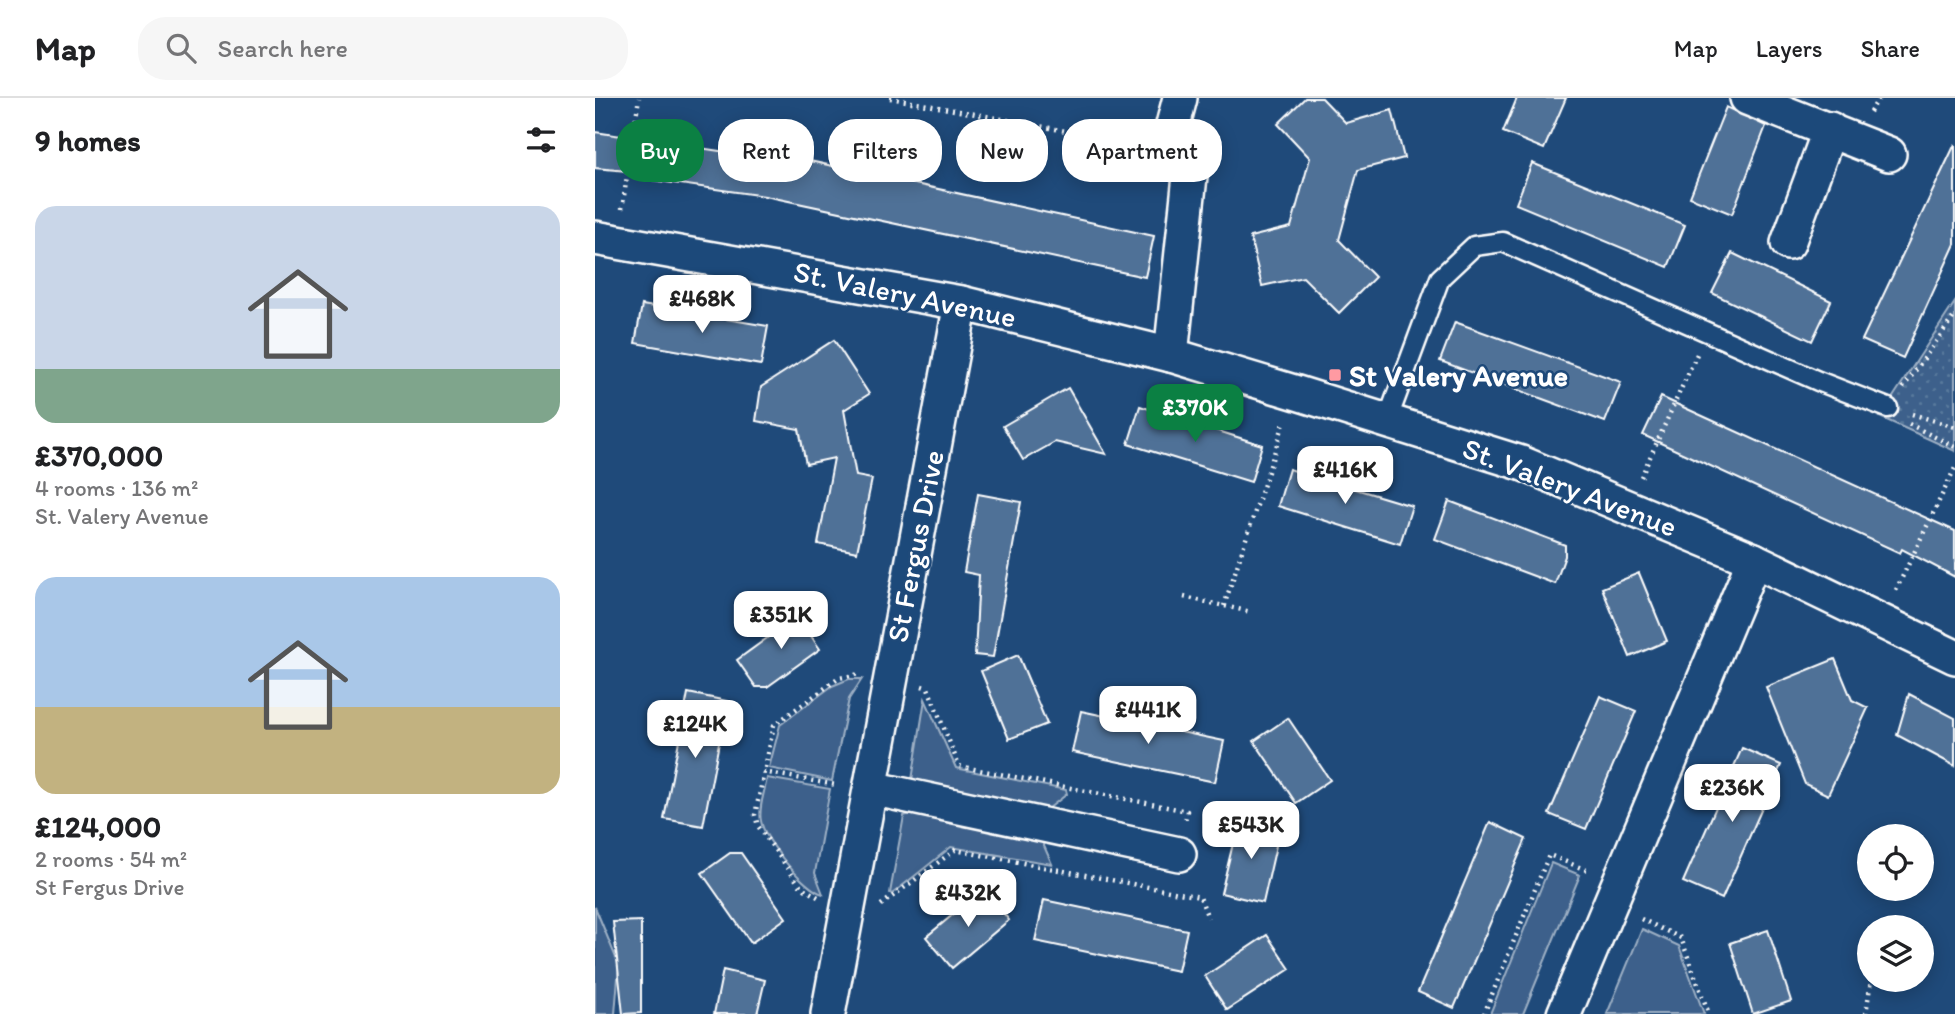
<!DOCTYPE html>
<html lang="en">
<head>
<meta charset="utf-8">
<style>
	:root { --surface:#fff; --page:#f6f6f6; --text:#202124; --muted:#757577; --line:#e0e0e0; --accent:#0b8043 }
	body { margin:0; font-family:Itim,sans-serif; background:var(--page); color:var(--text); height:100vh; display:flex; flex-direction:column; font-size:26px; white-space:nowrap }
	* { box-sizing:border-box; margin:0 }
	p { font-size:23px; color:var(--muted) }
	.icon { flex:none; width:38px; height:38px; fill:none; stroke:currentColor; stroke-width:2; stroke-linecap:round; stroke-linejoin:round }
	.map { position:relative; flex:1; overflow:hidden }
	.sheet { display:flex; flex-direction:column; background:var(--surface); width:595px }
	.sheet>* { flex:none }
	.guide { position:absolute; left:21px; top:21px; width:665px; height:63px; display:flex; gap:14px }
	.controls { position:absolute; left:1262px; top:726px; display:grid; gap:14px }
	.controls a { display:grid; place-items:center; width:77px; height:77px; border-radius:50%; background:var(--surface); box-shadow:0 4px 18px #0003; font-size:35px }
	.price { position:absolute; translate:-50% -60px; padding:0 16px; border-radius:14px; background:#fff; color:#222; font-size:23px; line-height:46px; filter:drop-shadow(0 2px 4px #0008) }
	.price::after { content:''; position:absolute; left:50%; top:42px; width:21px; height:16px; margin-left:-10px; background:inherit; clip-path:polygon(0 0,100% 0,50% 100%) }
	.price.on { background:var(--accent); color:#fff }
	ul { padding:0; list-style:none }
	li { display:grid; align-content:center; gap:14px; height:371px; padding:0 35px }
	li span { display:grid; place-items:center; height:217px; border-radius:21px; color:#555 }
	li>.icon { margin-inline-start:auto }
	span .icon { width:126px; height:126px; fill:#fffc; stroke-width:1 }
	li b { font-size:30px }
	h2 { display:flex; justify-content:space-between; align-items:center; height:84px; padding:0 35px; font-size:30px }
	.chip { padding:0 24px; border-radius:28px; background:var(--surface); box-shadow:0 4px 18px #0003; font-size:24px; line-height:63px }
	.chip.on { background:var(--accent); color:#fff }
	header { display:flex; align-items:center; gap:42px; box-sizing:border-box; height:98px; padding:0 35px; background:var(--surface); border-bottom:2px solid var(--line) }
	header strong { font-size:33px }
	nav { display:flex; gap:38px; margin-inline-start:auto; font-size:24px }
	.search { width:490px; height:63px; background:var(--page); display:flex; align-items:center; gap:18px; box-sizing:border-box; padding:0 24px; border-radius:28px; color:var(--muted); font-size:26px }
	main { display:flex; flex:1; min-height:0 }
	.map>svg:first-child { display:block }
	.green { fill:#3c618b; stroke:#9eb0c5; stroke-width:2 }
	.park { fill:url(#park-dots); stroke:#9eb0c5; stroke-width:2 }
	.building { fill:#507197; stroke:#fff; stroke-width:2 }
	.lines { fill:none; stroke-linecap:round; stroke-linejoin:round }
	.service-casing { stroke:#fff; stroke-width:23 }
	.minor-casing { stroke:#fff; stroke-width:38 }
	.path { stroke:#fff; stroke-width:4.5; stroke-dasharray:2 5; stroke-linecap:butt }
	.service { stroke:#1f4a7a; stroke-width:18 }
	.minor { stroke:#1f4a7a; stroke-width:33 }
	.poi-dot { fill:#ff9aa2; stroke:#1f4a7a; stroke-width:2.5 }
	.labels { text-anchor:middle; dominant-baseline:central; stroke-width:5; stroke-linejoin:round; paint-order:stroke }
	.street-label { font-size:30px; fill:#fff; stroke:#1f4a7a }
	.poi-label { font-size:30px; font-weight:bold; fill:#fff; stroke:#1f4a7a; text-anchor:start }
</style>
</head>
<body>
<header>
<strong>Map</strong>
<div class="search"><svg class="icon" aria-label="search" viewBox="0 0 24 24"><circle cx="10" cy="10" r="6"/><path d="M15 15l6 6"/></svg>Search here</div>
<nav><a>Map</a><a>Layers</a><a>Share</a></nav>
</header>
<main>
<section class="sheet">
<h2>9 homes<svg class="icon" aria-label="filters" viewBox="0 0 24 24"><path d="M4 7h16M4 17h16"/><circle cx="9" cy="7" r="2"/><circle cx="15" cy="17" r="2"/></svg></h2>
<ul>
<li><span style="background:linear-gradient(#c9d6e8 75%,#7fa58c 0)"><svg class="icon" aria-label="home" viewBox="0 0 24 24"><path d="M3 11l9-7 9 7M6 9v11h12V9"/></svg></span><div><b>£370,000</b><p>4 rooms · 136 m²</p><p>St. Valery Avenue</p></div></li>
<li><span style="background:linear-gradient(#a9c7e8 60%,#c2b280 0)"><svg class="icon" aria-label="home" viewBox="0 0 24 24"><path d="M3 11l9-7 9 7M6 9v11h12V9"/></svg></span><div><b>£124,000</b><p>2 rooms · 54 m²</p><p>St Fergus Drive</p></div></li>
</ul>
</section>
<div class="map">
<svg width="1360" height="916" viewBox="0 0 1360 916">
	<defs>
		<pattern id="park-dots" width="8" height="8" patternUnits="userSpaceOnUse" patternTransform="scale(1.75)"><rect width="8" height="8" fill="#3c618b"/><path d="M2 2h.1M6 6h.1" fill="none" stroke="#59799c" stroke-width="1.8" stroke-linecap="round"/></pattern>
	</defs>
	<rect width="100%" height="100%" fill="#1f4a7a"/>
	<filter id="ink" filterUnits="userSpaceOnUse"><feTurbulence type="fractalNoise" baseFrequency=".0143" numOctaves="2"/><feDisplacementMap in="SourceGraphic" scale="14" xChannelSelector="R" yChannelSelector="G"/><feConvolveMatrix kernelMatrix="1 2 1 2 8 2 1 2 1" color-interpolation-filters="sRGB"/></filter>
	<g filter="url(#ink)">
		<g class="green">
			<path d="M254,581H267L254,601L237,683L174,670L185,627L237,588Z"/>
			<path d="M330,601L361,670L471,692L472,696L449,714L317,682Z"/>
			<path d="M172,680L235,691L220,775L228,796C210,792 169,742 166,723C163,710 170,693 172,680Z"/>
			<path d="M315,716L445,739L457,766L356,749L297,796L295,795L309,718Z"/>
			<path d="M956,765L985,777L928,916H895Z"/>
			<path d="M0,809L24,867L20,916H0Z"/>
			<path d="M1047,831L1084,848L1109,916H1012Z"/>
		</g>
		<path class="park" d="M1360,204V353L1285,319Z"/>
		<g class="building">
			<path d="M710,0H727L751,25L797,12L809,60L763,72L744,142L780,179L744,215L708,179L667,188L655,139L696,129L715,60L683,26Z"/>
			<path d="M922,0H971L949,51L908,34Z"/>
			<path d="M1131,9L1171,28L1137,116L1095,99Z"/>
			<path d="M0,34L209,66L210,62L559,138L550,179L170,98L42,80L43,74L0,70Z"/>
			<path d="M1360,46V146L1308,260L1267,242Z"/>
			<path d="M937,65L1090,127L1073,169L921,106Z"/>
			<path d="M1137,155L1236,203L1217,243L1117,195Z"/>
			<path d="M47,207L173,228L166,267L40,245Z"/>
			<path d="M860,224L1026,284L1010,324L845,263Z"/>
			<path d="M239,242L274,296L249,312L261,378L277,381L262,454L223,446L239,360L211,366L204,331L161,323L166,289Z"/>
			<path d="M473,290L511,356L460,344L428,362L408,328Z"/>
			<path d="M1066,299L1360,433V479L1307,451L1305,455L1048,337Z"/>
			<path d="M545,308L667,347L656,384L533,346Z"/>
			<path d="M694,371L817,408L805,446L683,408Z"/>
			<path d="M383,396L426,404L398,559L380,557L384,477L369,474Z"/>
			<path d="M854,403L970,447V458L960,486L840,441Z"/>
			<path d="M1044,475L1072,543L1035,559L1007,490Z"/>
			<path d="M219,506L214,535L225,551L172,589H161L142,562Z"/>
			<path d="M423,557L452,626L414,641L386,573Z"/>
			<path d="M1240,561L1257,602L1273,610L1233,697L1210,686L1171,589Z"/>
			<path d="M93,595L132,603L108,728L69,721Z"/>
			<path d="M1314,596L1360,620V668L1302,637Z"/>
			<path d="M1005,598L1041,613L991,731L954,716Z"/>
			<path d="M486,613L629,643L620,684L477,654Z"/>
			<path d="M693,620L735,682L701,705L659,643Z"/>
			<path d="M1147,650L1186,667L1127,801L1088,784Z"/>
			<path d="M644,721L685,730L668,805L626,795Z"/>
			<path d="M895,724L931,741L859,910L823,894Z"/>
			<path d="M135,755H146L191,820L156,845L107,775Z"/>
			<path d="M389,791L414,822L357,870L331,839Z"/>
			<path d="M449,802L592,832L583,873L440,843Z"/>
			<path d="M46,823V915L28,916L18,824Z"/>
			<path d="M1173,832L1196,903L1158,916L1135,845Z"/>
			<path d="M672,837L695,871L632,912L610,878Z"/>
			<path d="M128,872L170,882L162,916H119Z"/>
		</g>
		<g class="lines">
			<g class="service-casing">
				<path id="service" d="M792,323L845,180L879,148L908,144L1223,283L1293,310"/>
			</g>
			<g class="minor-casing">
				<g id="minor">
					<path d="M1152,0L1294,56"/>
					<path d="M0,140L366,205L576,257L699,294L926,365L1159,462L1360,559"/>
					<path d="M1193,145L1235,31"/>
					<path d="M576,257L595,78L578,27L585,0"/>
					<path d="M276,690L584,756"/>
					<path d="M233,916L366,205"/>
					<path d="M969,916L1159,462"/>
				</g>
			</g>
			<g class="path">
				<path d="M295,0L540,46L548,42"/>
				<path d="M1275,14L1284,0"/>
				<path d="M27,111L44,0"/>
				<path d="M1308,290L1360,217"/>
				<path d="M1317,316L1360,329"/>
				<path d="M1314,326L1360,349"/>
				<path d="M1046,379L1102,256"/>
				<path d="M1301,492L1360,370"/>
				<path d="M589,499L656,514"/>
				<path d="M629,508L689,325"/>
				<path d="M327,588L333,590L364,668L592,713L590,724"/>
				<path d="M168,674L241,687"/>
				<path d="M223,799L206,789L163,728L160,717L179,627L244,580L264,576"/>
				<path d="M286,807L360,752L605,799L613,820"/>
				<path d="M1046,821L1086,840L1114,916"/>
				<path d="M889,916L954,757L994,773"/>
				<path d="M1271,916L1276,882"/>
			</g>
			<use href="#service" class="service"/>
			<use href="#minor" class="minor"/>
		</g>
	</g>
	<rect class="poi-dot" x="733" y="270" width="14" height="14" rx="3.5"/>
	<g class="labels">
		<g class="street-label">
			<text transform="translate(310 196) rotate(12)">St. Valery Avenue</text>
			<text transform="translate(975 389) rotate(21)">St. Valery Avenue</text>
			<text transform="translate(320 448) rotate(-79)">St Fergus Drive</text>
		</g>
		<g class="poi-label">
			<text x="754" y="277">St Valery Avenue</text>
		</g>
	</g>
</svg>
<div class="controls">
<a><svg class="icon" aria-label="locate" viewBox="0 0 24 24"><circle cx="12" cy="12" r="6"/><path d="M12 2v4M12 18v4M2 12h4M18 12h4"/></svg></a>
<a><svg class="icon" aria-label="layers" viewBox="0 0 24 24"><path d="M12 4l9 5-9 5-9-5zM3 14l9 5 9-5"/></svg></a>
</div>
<b class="price" style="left:107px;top:237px">£468K</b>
<b class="price on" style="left:600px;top:346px">£370K</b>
<b class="price" style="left:750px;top:408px">£416K</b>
<b class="price" style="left:186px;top:553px">£351K</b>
<b class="price" style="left:553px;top:648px">£441K</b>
<b class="price" style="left:100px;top:662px">£124K</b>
<b class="price" style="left:1137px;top:726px">£236K</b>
<b class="price" style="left:656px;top:763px">£543K</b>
<b class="price" style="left:373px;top:831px">£432K</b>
<div class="guide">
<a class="chip on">Buy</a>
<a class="chip">Rent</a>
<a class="chip">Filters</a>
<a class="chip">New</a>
<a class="chip">Apartment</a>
</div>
</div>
</main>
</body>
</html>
